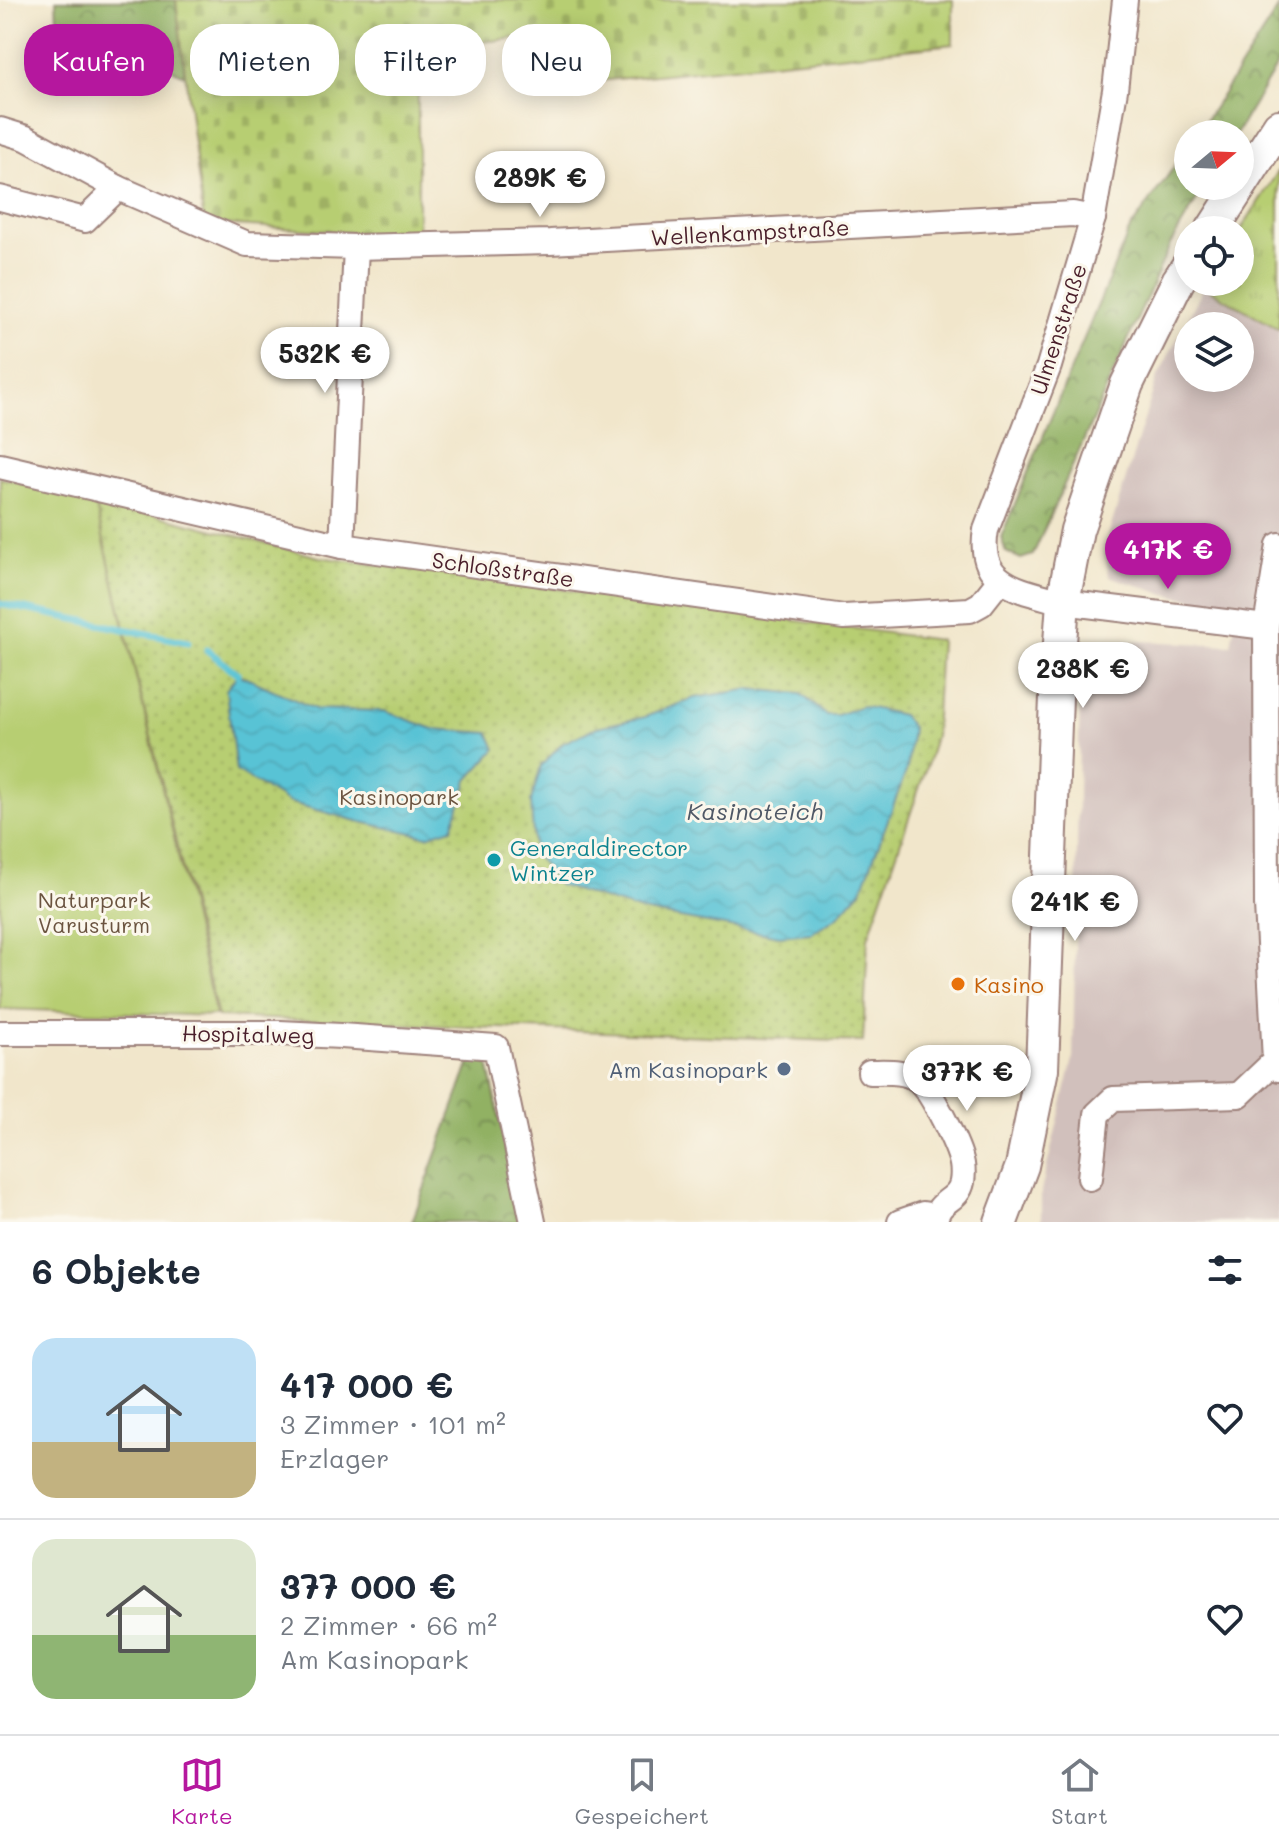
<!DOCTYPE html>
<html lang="de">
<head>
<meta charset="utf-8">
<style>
	:root { --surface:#fff; --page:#f2f2f3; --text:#1f2937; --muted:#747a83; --line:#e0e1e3; --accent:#b5179e }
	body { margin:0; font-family:Mali,sans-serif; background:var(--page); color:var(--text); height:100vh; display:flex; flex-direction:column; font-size:30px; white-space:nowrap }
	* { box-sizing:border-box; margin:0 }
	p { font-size:26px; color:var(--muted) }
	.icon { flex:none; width:44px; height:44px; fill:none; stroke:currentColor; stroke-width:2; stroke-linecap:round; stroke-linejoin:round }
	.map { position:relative; height:1222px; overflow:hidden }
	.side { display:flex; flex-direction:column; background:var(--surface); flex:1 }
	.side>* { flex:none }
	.top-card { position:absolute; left:24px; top:24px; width:800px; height:72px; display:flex; gap:16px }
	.needle { width:52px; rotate:71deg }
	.tools { position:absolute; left:1174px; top:120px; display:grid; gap:16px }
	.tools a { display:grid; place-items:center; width:80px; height:80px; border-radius:50%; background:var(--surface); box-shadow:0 4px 20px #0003; font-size:40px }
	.price { position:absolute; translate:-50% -68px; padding:0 18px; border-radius:28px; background:#fff; color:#222; font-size:26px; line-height:52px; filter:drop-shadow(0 2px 4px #0008) }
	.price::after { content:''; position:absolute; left:50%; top:48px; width:24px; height:18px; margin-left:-12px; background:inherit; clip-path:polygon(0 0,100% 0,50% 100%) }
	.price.selected { background:var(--accent); color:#fff }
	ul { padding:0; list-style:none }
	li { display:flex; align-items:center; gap:24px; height:200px; padding:0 32px }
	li+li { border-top:2px solid var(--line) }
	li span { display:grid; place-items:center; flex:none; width:224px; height:160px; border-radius:24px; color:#555 }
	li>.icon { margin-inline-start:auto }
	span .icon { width:96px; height:96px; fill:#fffc; stroke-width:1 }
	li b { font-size:34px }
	h2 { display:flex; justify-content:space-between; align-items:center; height:96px; padding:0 32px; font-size:34px }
	.chip { padding:0 28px; border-radius:32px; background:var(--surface); box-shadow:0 4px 20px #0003; font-size:28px; line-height:72px }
	.chip.selected { background:var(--accent); color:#fff }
	.menu { display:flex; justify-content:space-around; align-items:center; height:112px; border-top:2px solid var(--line); background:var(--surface); font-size:22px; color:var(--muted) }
	.menu a { display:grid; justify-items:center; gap:4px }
	.menu .selected { color:var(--accent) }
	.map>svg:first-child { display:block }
	.industrial { fill:#d1c0bc; fill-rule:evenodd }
	.grass { fill:url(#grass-tufts); stroke:#80764e; stroke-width:2 }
	.forest { fill:url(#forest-crowns); stroke:#6e6848; stroke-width:2 }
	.cemetery { fill:url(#cemetery-stones); stroke:#80764e; stroke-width:2 }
	.park { fill:url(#park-dots); stroke:#80764e; stroke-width:2 }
	.pitch { fill:#b7ce72; stroke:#80764e; stroke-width:2 }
	.water { fill:url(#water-waves); stroke:#527180; stroke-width:2 }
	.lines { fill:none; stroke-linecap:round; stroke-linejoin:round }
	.stream { stroke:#59c3d5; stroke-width:7 }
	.minor-casing { stroke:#9e827b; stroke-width:28 }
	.major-casing { stroke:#9e827b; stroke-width:36 }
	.minor { stroke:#fff; stroke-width:24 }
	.major { stroke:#fff; stroke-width:32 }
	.culture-dot { fill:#0f9aa8; stroke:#fbf7ec; stroke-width:3 }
	.food-dot { fill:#e8710a; stroke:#fbf7ec; stroke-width:3 }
	.service-dot { fill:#5c6f8a; stroke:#fbf7ec; stroke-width:3 }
	.labels { text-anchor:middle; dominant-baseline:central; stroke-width:6; stroke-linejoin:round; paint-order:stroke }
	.street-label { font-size:22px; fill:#4a1f2b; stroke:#fbf7ec }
	.park-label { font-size:22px; fill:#6b5440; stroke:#fbf7ec }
	.culture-label { font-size:22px; fill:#0d838f; stroke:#fbf7ec; text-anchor:start }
	.food-label { font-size:22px; fill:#c56008; stroke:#fbf7ec; text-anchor:start }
	.service-label { font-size:22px; fill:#4e5e75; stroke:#fbf7ec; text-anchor:end }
	.water-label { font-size:24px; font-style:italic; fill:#4f5866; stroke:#fbf7ec }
</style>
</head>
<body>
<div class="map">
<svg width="1279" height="1222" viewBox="0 0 1279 1222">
	<defs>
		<pattern id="grass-tufts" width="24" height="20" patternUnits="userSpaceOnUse" patternTransform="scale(2)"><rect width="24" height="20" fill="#b7ce72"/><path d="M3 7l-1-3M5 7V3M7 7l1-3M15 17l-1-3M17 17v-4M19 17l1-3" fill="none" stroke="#9fb063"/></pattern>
		<pattern id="forest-crowns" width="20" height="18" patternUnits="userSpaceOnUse" patternTransform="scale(2)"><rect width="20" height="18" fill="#91b164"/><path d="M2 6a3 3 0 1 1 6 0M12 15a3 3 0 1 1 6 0" fill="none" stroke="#788f53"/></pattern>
		<pattern id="cemetery-stones" width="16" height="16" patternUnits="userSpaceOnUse" patternTransform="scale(2)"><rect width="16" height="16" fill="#b7ce72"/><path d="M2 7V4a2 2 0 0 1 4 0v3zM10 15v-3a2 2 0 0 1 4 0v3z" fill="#9fb063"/></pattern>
		<pattern id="park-dots" width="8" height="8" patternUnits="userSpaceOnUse" patternTransform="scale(2)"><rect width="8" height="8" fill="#b7ce72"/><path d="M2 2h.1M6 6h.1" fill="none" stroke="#9fb063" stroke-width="1.8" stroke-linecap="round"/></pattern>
		<pattern id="water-waves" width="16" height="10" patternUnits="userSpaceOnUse" patternTransform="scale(2)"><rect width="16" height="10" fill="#59c3d5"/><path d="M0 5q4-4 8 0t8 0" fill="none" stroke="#4fa7b7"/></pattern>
	</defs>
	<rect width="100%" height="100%" fill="#fbf7ec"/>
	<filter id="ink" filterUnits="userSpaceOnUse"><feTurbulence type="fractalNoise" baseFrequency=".0125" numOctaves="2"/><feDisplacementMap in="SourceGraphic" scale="16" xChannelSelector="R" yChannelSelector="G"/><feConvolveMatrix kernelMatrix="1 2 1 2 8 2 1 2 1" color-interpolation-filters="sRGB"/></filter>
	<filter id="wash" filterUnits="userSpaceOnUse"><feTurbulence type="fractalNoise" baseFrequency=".006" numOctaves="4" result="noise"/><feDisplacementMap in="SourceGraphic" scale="32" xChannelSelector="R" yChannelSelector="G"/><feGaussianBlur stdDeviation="1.8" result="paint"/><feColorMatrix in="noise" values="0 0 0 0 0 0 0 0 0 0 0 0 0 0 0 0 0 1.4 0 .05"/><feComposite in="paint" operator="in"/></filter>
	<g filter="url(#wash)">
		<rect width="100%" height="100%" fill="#f1e6cb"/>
		<path class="industrial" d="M1204,287L1279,329V1222H1041V1191L1073,1059L1080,690L1090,664L1109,644L1137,641L1231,645L1237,608L1161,593L1109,576L1104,549L1157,378ZM1188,326H1240V378H1188Z"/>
		<path class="grass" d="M1279,170V329L1204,287L1207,282H1240V231Z"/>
		<g class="forest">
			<path d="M56,0H176L185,75L57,21Z"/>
			<path d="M1279,7V62L1236,134H1197Z"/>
			<path d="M1188,147V186H1205L1170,245L1033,555L1021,559L1006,552L1001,537L1129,231Z"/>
			<path d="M472,1057L487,1058L521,1222H412Z"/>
		</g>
		<path class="cemetery" d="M176,0H953V44L540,87L532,36L418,50V237L204,223Z"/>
		<path class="park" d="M94,499L319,557L940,640L935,736L927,765L868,938L863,1042L218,1017Z"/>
		<path class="pitch" d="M0,478L94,499L216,1016L0,1009Z"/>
		<g class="water">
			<path d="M238,674L315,709L384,711L434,729L489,733L496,749L468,780L452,828L427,836L361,822L288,802L236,771L226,690Z"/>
			<path d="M751,689L801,694L826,715H837L862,706L902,715L912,728L907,769L862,889L838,916L811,933L779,936L642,911L558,885L534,852L531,801L541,766L563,743L597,727L645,717L694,698Z"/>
		</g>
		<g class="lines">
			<g class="stream">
				<path d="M0,604L188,642"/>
				<path d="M207,650L238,674"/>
			</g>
		</g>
	</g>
	<g filter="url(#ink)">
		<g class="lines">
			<g class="minor-casing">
				<g id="minor">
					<path d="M1125,0L1115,90L1093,218L1049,366L986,530C976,586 1021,590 1063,602L1266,627"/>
					<path d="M0,130L26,138L118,188L247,244L356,247L550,242L1073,214L1093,218"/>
					<path d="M0,198L85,220L118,188"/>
					<path d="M0,466L342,546L844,617L970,610L981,604L1000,580"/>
					<path d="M1279,545L1266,627L1267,905L1275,1061H1279"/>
					<path d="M342,546L356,247"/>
					<path d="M0,1033H280L341,1036L496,1047L533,1222"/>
					<path d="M870,1072C886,1072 905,1070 918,1080C931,1090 959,1147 962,1164C963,1170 963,1176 962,1182C958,1202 937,1199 935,1222"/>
					<path d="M1090,1178L1097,1114L1113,1099L1239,1095L1275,1061L1279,1069"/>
					<path d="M900,1222L923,1214L936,1216"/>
				</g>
			</g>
			<g class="major-casing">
				<g id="major">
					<path d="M1212,230L1279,126"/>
					<path d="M1001,1222L1022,1166L1042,1069L1056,697L1063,602L1077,530L1127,384L1178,281L1188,266"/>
				</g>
			</g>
			<use href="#minor" class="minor"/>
			<use href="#major" class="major"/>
		</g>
	</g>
	<circle class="culture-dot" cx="494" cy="860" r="8"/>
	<circle class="food-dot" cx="958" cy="984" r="8"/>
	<circle class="service-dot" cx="784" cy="1069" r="8"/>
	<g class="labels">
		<g class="street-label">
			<text transform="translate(750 232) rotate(-3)">Wellenkampstraße</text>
			<text transform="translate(1058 329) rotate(-72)">Ulmenstraße</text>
			<text transform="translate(503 569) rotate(8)">Schloßstraße</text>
			<text transform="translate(248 1034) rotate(1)">Hospitalweg</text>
		</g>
		<g class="park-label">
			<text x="399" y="796">Kasinopark</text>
			<text x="94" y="899">Naturpark<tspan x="94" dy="25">Varusturm</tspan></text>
		</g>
		<g class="culture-label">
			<text x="510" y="847">Generaldirector<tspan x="510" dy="25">Wintzer</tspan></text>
		</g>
		<g class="food-label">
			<text x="974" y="984">Kasino</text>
		</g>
		<g class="service-label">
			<text x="768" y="1069">Am Kasinopark</text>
		</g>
		<g class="water-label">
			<text x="755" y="810">Kasinoteich</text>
		</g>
	</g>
</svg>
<div class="tools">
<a><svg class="needle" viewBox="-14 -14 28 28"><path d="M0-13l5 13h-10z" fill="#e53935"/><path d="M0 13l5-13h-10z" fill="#747a83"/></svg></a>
<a><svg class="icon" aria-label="locate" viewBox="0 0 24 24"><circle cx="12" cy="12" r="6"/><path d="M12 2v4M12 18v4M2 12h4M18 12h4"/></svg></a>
<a><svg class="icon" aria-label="layers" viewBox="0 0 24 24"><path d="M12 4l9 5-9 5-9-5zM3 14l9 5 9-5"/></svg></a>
</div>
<b class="price" style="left:540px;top:219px">289K €</b>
<b class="price" style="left:325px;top:395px">532K €</b>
<b class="price selected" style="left:1168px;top:591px">417K €</b>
<b class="price" style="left:1083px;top:710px">238K €</b>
<b class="price" style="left:1075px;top:943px">241K €</b>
<b class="price" style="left:967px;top:1113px">377K €</b>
<div class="top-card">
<a class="chip selected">Kaufen</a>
<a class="chip">Mieten</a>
<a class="chip">Filter</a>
<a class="chip">Neu</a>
</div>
</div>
<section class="side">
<h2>6 Objekte<svg class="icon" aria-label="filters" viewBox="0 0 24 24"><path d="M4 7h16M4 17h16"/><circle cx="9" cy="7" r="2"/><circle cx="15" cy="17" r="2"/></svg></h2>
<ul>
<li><span style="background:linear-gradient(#bfe0f5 65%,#c2b280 0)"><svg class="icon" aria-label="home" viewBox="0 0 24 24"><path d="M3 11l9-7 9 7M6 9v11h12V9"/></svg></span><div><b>417 000 €</b><p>3 Zimmer · 101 m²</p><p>Erzlager</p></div><svg class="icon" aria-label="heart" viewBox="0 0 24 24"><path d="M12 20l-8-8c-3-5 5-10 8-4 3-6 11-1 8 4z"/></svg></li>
<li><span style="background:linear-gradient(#dfe7d0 60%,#8fb573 0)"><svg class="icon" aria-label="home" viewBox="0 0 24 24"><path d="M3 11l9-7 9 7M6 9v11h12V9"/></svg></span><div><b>377 000 €</b><p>2 Zimmer · 66 m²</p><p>Am Kasinopark</p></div><svg class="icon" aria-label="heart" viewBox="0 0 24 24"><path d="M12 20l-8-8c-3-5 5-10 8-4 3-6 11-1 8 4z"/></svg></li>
</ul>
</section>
<nav class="menu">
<a class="selected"><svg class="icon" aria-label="map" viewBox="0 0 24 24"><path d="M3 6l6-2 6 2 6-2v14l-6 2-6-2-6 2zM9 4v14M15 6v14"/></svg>Karte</a>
<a><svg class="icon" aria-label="saved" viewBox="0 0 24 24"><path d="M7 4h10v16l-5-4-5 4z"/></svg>Gespeichert</a>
<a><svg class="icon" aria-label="home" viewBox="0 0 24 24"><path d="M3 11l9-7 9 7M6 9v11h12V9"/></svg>Start</a>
</nav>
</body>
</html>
